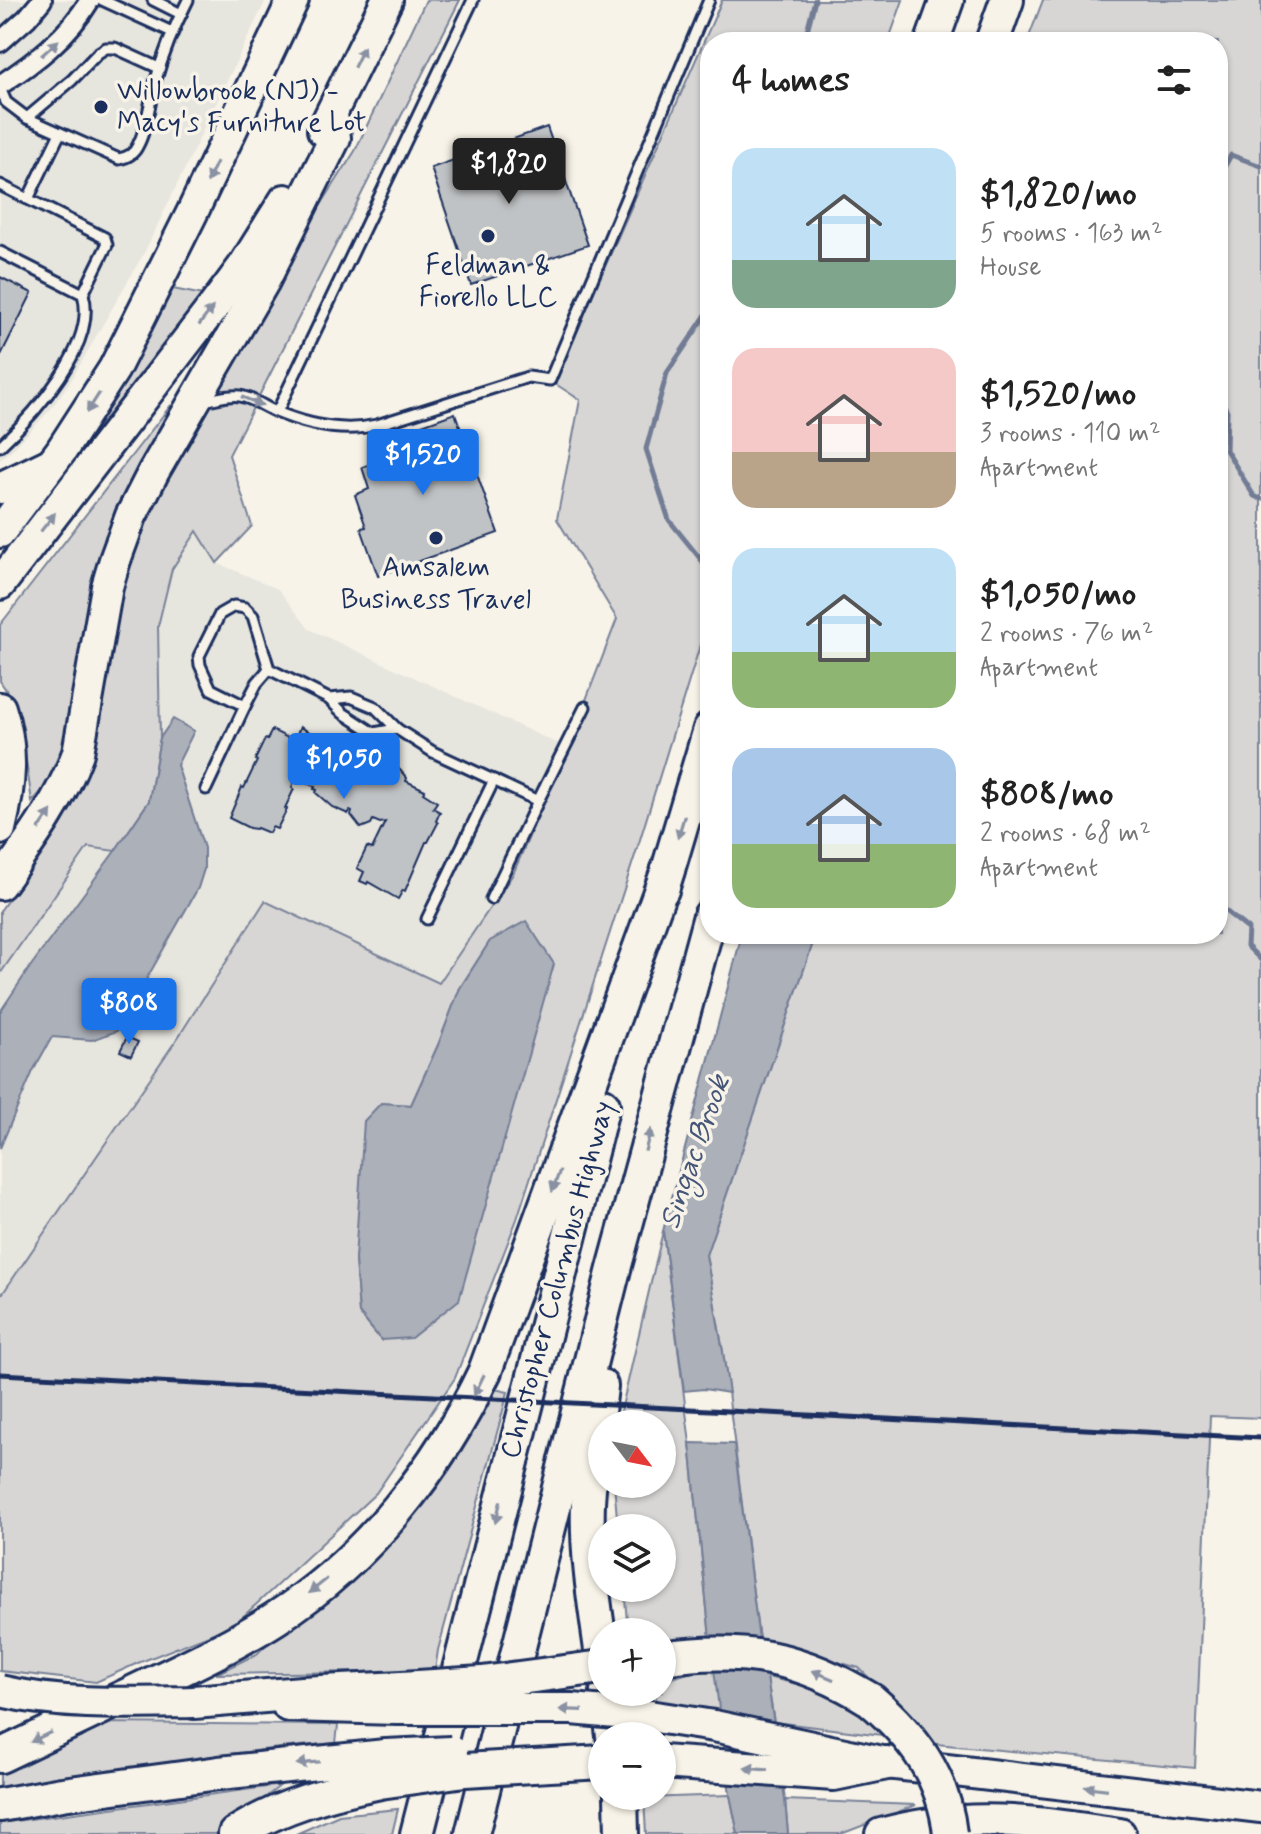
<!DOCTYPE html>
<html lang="en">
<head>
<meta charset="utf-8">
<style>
	:root { --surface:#fff; --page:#f6f6f6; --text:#222; --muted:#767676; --accent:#1a73e8 }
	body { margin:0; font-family:Mynerve,sans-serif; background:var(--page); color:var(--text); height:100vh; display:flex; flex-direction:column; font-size:30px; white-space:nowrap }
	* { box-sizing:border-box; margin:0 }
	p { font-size:26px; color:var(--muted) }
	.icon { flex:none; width:44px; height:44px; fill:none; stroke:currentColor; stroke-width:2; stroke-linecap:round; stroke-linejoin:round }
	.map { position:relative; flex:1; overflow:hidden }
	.details { position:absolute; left:700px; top:32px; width:528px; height:912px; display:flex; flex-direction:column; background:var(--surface); border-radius:32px; box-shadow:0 2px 6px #0004 }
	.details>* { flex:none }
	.needle { width:52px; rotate:122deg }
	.tools { position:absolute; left:588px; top:1410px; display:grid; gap:16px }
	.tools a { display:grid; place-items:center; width:88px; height:88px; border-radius:50%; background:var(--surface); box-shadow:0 2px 6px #0004; font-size:40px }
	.price { position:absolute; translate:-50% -68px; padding:0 18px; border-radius:8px; background:var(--accent); color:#fff; font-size:26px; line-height:52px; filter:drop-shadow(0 2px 4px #0008) }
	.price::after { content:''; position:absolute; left:50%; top:48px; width:24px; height:18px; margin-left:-12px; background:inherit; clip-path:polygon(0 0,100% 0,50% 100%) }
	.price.active { background:#222; color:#fff }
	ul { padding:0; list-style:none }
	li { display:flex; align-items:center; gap:24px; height:200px; padding:0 32px }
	li span { display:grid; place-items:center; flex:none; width:224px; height:160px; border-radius:24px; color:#555 }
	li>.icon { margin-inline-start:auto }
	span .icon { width:96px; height:96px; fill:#fffc; stroke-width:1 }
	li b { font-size:34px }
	h2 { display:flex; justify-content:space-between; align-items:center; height:96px; padding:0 32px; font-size:34px }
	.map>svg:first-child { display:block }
	.built { fill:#e6e5de }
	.green { fill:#d7d6d4; stroke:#798299; stroke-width:2; fill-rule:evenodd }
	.water { fill:#acb0b9; stroke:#727c95; stroke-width:2 }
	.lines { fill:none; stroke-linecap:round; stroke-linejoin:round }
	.stream { stroke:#727c95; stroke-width:5 }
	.building { fill:#c0c3c5; stroke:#1b2f5e; stroke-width:2 }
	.service-casing { stroke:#1b2f5e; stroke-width:15 }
	.minor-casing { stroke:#1b2f5e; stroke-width:24 }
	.trunk-casing { stroke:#1b2f5e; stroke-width:36 }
	.motorway-casing { stroke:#1b2f5e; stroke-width:38 }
	.service { stroke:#f7f3e8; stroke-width:9 }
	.minor { stroke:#f7f3e8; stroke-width:18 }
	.trunk { stroke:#f7f3e8; stroke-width:30 }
	.motorway { stroke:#f7f3e8; stroke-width:32 }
	.rail { stroke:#1b2f5e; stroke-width:5 }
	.trunk-bridge-casing { stroke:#1b2f5e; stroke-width:36; stroke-linecap:butt }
	.motorway-bridge-casing { stroke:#1b2f5e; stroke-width:38; stroke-linecap:butt }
	.trunk-bridge { stroke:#f7f3e8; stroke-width:30 }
	.motorway-bridge { stroke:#f7f3e8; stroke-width:32 }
	.oneway { fill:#8991a3 }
	.poi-dot { fill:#1b2f5e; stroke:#f7f3e8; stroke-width:3 }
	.labels { text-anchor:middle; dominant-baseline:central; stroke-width:7; stroke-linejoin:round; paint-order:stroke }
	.poi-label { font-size:28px; fill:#1b2f5e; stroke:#f7f3e8 }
	.street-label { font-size:28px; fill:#1b2f5e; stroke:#f7f3e8 }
	.water-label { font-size:30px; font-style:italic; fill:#465679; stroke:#f7f3e8 }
</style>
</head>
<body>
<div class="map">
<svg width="1261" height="1834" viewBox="0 0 1261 1834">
	<rect width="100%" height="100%" fill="#f7f3e8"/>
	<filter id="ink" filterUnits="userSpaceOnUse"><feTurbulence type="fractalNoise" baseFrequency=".0125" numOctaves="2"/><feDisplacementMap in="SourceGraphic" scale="16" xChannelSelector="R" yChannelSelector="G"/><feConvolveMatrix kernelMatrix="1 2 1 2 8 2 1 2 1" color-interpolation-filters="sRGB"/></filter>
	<g filter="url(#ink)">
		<g class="built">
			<path d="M0,0H266L145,251L102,326L72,379L50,410L15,447L0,459Z"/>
			<path d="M197,530L217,563L278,589L309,629L554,742L569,744L513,874L438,983L264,901L181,1033L3,1293L0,1294V974L160,738L158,626L172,569Z"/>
		</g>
		<g class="green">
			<path d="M426,0H460L229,455L252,526L217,563L197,531L172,569L158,626L160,738L149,801L115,851L88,847L0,974V911L50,839L120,594L154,502L249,319L355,151Z"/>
			<path d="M722,0H903L888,42H710V613L638,846L517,1219L455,1378L376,1493L234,1625L138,1663L96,1682L0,1671V1294L3,1293L181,1033L265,901L439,983L513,874L569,744L617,619L557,519L580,400L554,383ZM490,941L381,1340L359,1313L355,1259L381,1103L411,1105L438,1045L460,988Z"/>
			<path d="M1043,0H1261V1418L1210,1416L1195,1768L936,1744L859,1668L759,1640L723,1352L706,1255L816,934H1218V42H1027Z"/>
			<path d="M173,289L203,295L86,443Z"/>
			<path d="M171,405L105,536L61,770L32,802L21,726L8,693L0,681V625Z"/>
			<path d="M663,1231L690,1443L710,1638L662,1644V1632H628L624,1588H662V1528H618L614,1484H662V1424H618Z"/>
			<path d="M490,1388L508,1392L438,1650L435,1671L216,1674L257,1654L290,1621Z"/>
			<path d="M708,1667L715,1668L720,1712L656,1703V1692H662V1681Z"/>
			<path d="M767,1677L827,1691L891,1736L774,1722Z"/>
			<path d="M100,1723L338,1725L336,1743C223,1751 111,1772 0,1796V1771Z"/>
			<path d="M281,1785L219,1834H0V1823Z"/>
			<path d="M730,1795L738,1834H646L644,1798Z"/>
			<path d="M785,1800L916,1805L841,1834H788Z"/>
			<path d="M398,1809L392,1834H296L339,1815Z"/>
		</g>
		<g class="water">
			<path d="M173,719L194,731L177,765L204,848V869L198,888L117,1031L92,1040L52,1037L33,1071L0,1148V1012L30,967L115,851L149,801L160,738Z"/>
			<path d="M526,921L554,964L459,1300L411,1338L381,1340L359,1313L355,1259L364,1121L381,1103L411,1105L438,1045L460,988L490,941Z"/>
			<path d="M742,934H816L706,1255L723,1352L729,1393L704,1389L684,1391L663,1231Z"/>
			<path d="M690,1443L734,1444L759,1640L767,1677L785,1800L788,1834H738L730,1795L710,1638Z"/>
		</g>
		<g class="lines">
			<g class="stream">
				<path d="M804,42L815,0"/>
				<path d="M1218,178L1231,155L1261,166"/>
				<path d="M1218,394L1227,411L1226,450L1254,496L1261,499"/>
				<path d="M707,567L669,520L646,449L667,373L710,309"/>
				<path d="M1218,905L1248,929L1247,946L1261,960"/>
			</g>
		</g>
		<g class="building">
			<path d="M547,127L588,245L471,285L431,168Z"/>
			<path d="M0,277L32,293L0,357Z"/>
			<path d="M455,413L498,533L378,576L361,528L366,527L355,495L369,489L362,467L384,459L379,444L395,438L394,435Z"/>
			<path d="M300,727L338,748L339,746L358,754L361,746L376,752L400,770L407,778L406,781L425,790L423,793L437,802L433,808L440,812L436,821L438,823L428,842H426L405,891L403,890L398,899L368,882L367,884L360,881L364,872L357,868L367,847L372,849L385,822L380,823L373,820L371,824L361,828L351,815L352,812L350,811L348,814L332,807L316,793L317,790L314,789L315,787L296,777L292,787L294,789L285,808L287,809L277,829L272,827L269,833L257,828L256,829L249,828L229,818L242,787L244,788L257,761L255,760L265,739L267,740L272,730L294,741Z"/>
			<path d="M127,1037L138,1042L131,1056L120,1051Z"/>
		</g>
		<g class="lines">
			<g class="service-casing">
				<g id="service">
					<path d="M102,0L172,32"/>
					<path d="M153,0L181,14"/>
					<path d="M0,88L6,102L27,118L119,159C128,157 134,154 138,145C148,126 149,103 155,83C163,54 174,27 188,0"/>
					<path d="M27,118L72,80L98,53L106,48H115L159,68"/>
					<path d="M0,185L105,238L107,245L83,294"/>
					<path d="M28,199L60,133"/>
					<path d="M0,252L83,294C98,344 34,415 0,446"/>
					<path d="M203,401C215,399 229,394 240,396C252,398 263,406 274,411C307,425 343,433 377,425L528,377L550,380L709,0"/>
					<path d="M277,412L473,0"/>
					<path d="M329,699L343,713L374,733L397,729"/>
					<path d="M245,706L257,683L269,669"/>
					<path d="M206,789L245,706L211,689L200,665L199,656L220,614L234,606L245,608L253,616L269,669L329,699L351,697L375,707L397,729L433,752L538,801L585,707"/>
					<path d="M491,899L538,801"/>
					<path d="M427,919L494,780"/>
				</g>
			</g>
			<g class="minor-casing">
				<g id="minor">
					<path d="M0,42L27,18L42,0"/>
					<path d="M0,85C35,62 68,37 90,0"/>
				</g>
			</g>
			<g class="trunk-casing">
				<g id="trunk">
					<path d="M323,130L387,0"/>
					<path d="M0,488L50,464"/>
					<path d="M0,532L61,451L114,369L192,213L293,0"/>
					<path d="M0,584L214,306L243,267L285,200"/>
					<path d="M0,708C14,749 10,788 0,829"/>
					<path d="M0,884C30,842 60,802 78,753L107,587L115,560L131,516L154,471L264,281L335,138L332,114"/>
					<path d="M288,1706L398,1709"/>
					<path d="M649,1716L714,1726L887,1763L1261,1807"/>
					<path d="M881,1834C965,1811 1035,1821 1120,1834"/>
				</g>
			</g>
			<g class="motorway-casing">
				<g id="motorway">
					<path d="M932,42L947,0"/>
					<path d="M992,42L1007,0"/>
					<path d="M662,890L710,729"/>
					<path d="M601,1386C597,1425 590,1464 588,1503C586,1555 595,1606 602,1657"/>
					<path d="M662,1658C744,1646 801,1657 871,1700"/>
					<path d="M607,1692L613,1736"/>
					<path d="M194,1702L302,1693L402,1688"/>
					<path d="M0,1756C51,1732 102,1707 153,1683C195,1663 237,1643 276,1618C368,1559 439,1468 485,1371L668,870"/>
					<path d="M662,1762L834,1774L887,1763"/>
					<path d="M621,1796L622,1834"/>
					<path d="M0,1805L62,1794L219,1773L386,1756"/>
					<path d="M235,1834C279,1806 330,1792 380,1782"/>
					<path d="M417,1834L603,1105"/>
					<path d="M472,1834L614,1269L710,916"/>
				</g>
			</g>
			<use href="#service" class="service"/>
			<use href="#minor" class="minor"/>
			<use href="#trunk" class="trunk"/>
			<use href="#motorway" class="motorway"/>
			<path class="rail" d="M0,1374L1261,1438"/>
			<g class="trunk-bridge-casing">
				<g id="trunk-bridge">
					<path d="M0,1691C64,1706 129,1703 194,1702"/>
					<path d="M398,1709H572L649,1716"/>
				</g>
			</g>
			<g class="motorway-bridge-casing">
				<g id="motorway-bridge">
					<path d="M402,1688L482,1683L602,1667"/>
					<path d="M871,1700C914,1737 944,1777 950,1834"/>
					<path d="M386,1756L451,1753"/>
					<path d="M380,1782L465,1770L602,1762"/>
				</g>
			</g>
			<use href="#trunk-bridge" class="trunk-bridge"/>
			<use href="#motorway-bridge" class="motorway-bridge"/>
		</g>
		<defs><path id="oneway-solid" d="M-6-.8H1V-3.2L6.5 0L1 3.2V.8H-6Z" transform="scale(2)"/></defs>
		<g class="oneway">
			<use href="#oneway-solid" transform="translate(50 48) rotate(-42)"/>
			<use href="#oneway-solid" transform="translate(359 57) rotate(-64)"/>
			<use href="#oneway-solid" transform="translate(212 172) rotate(115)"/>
			<use href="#oneway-solid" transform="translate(206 316) rotate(-53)"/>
			<use href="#oneway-solid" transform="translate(252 401) rotate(22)"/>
			<use href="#oneway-solid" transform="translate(93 403) rotate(123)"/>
			<use href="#oneway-solid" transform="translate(48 522) rotate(-52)"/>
			<use href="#oneway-solid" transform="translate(45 820) rotate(-56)"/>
			<use href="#oneway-solid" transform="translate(681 827) rotate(107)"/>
			<use href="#oneway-solid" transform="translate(648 1140) rotate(-75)"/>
			<use href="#oneway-solid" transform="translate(556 1181) rotate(110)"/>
			<use href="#oneway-solid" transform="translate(479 1385) rotate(116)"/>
			<use href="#oneway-solid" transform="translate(498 1512) rotate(104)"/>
			<use href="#oneway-solid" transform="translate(318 1586) rotate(141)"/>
			<use href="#oneway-solid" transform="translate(823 1675) rotate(-157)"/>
			<use href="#oneway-solid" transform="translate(571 1710) rotate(-178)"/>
			<use href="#oneway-solid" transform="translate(41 1737) rotate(154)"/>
			<use href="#oneway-solid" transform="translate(308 1763) rotate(174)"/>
			<use href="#oneway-solid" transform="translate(756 1769) rotate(-176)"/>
			<use href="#oneway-solid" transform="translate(1096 1788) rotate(-173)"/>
		</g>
	</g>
	<g class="poi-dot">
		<circle cx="101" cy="107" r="8"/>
		<circle cx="488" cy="236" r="8"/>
		<circle cx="436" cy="538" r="8"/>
	</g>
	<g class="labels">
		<g class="poi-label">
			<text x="117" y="91" text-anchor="start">Willowbrook (NJ) -<tspan x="117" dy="32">Macy's Furniture Lot</tspan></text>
			<text x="488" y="266">Feldman &amp;<tspan x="488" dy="32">Fiorello LLC</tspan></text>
			<text x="436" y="568">Amsalem<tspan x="436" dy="32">Business Travel</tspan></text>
		</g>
		<g class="street-label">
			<text transform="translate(558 1280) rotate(-75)">Christopher Columbus Highway</text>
		</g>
		<g class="water-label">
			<text transform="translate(695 1152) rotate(-71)">Singac Brook</text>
		</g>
	</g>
</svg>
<div class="tools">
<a><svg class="needle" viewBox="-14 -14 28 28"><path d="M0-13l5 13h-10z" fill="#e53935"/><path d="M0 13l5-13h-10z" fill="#767676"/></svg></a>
<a><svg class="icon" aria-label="layers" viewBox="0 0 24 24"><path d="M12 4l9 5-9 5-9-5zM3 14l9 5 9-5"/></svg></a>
<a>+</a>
<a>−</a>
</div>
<b class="price active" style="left:509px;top:206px">$1,820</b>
<b class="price" style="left:423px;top:497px">$1,520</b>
<b class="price" style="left:344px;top:801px">$1,050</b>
<b class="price" style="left:129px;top:1046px">$808</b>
<section class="details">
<h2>4 homes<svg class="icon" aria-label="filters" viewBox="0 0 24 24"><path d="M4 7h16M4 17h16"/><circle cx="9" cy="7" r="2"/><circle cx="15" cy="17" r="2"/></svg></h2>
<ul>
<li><span style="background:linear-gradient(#bfe0f5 70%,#7fa58c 0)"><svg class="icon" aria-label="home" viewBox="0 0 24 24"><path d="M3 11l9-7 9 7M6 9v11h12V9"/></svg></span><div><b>$1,820/mo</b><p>5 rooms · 163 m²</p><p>House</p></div></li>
<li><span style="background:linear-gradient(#f6c9c9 65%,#b9a48a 0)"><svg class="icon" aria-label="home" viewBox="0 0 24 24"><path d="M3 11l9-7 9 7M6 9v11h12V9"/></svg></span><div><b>$1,520/mo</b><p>3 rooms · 110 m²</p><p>Apartment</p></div></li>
<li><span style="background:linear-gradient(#bfe0f5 65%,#8fb573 0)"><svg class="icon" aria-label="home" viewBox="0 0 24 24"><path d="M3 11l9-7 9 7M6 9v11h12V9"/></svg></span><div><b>$1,050/mo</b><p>2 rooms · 76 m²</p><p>Apartment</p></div></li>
<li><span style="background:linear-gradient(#a9c7e8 60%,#8fb573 0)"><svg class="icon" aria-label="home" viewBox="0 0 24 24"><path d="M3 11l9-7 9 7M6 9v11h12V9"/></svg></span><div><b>$808/mo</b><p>2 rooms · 68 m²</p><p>Apartment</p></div></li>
</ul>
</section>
</div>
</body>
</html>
